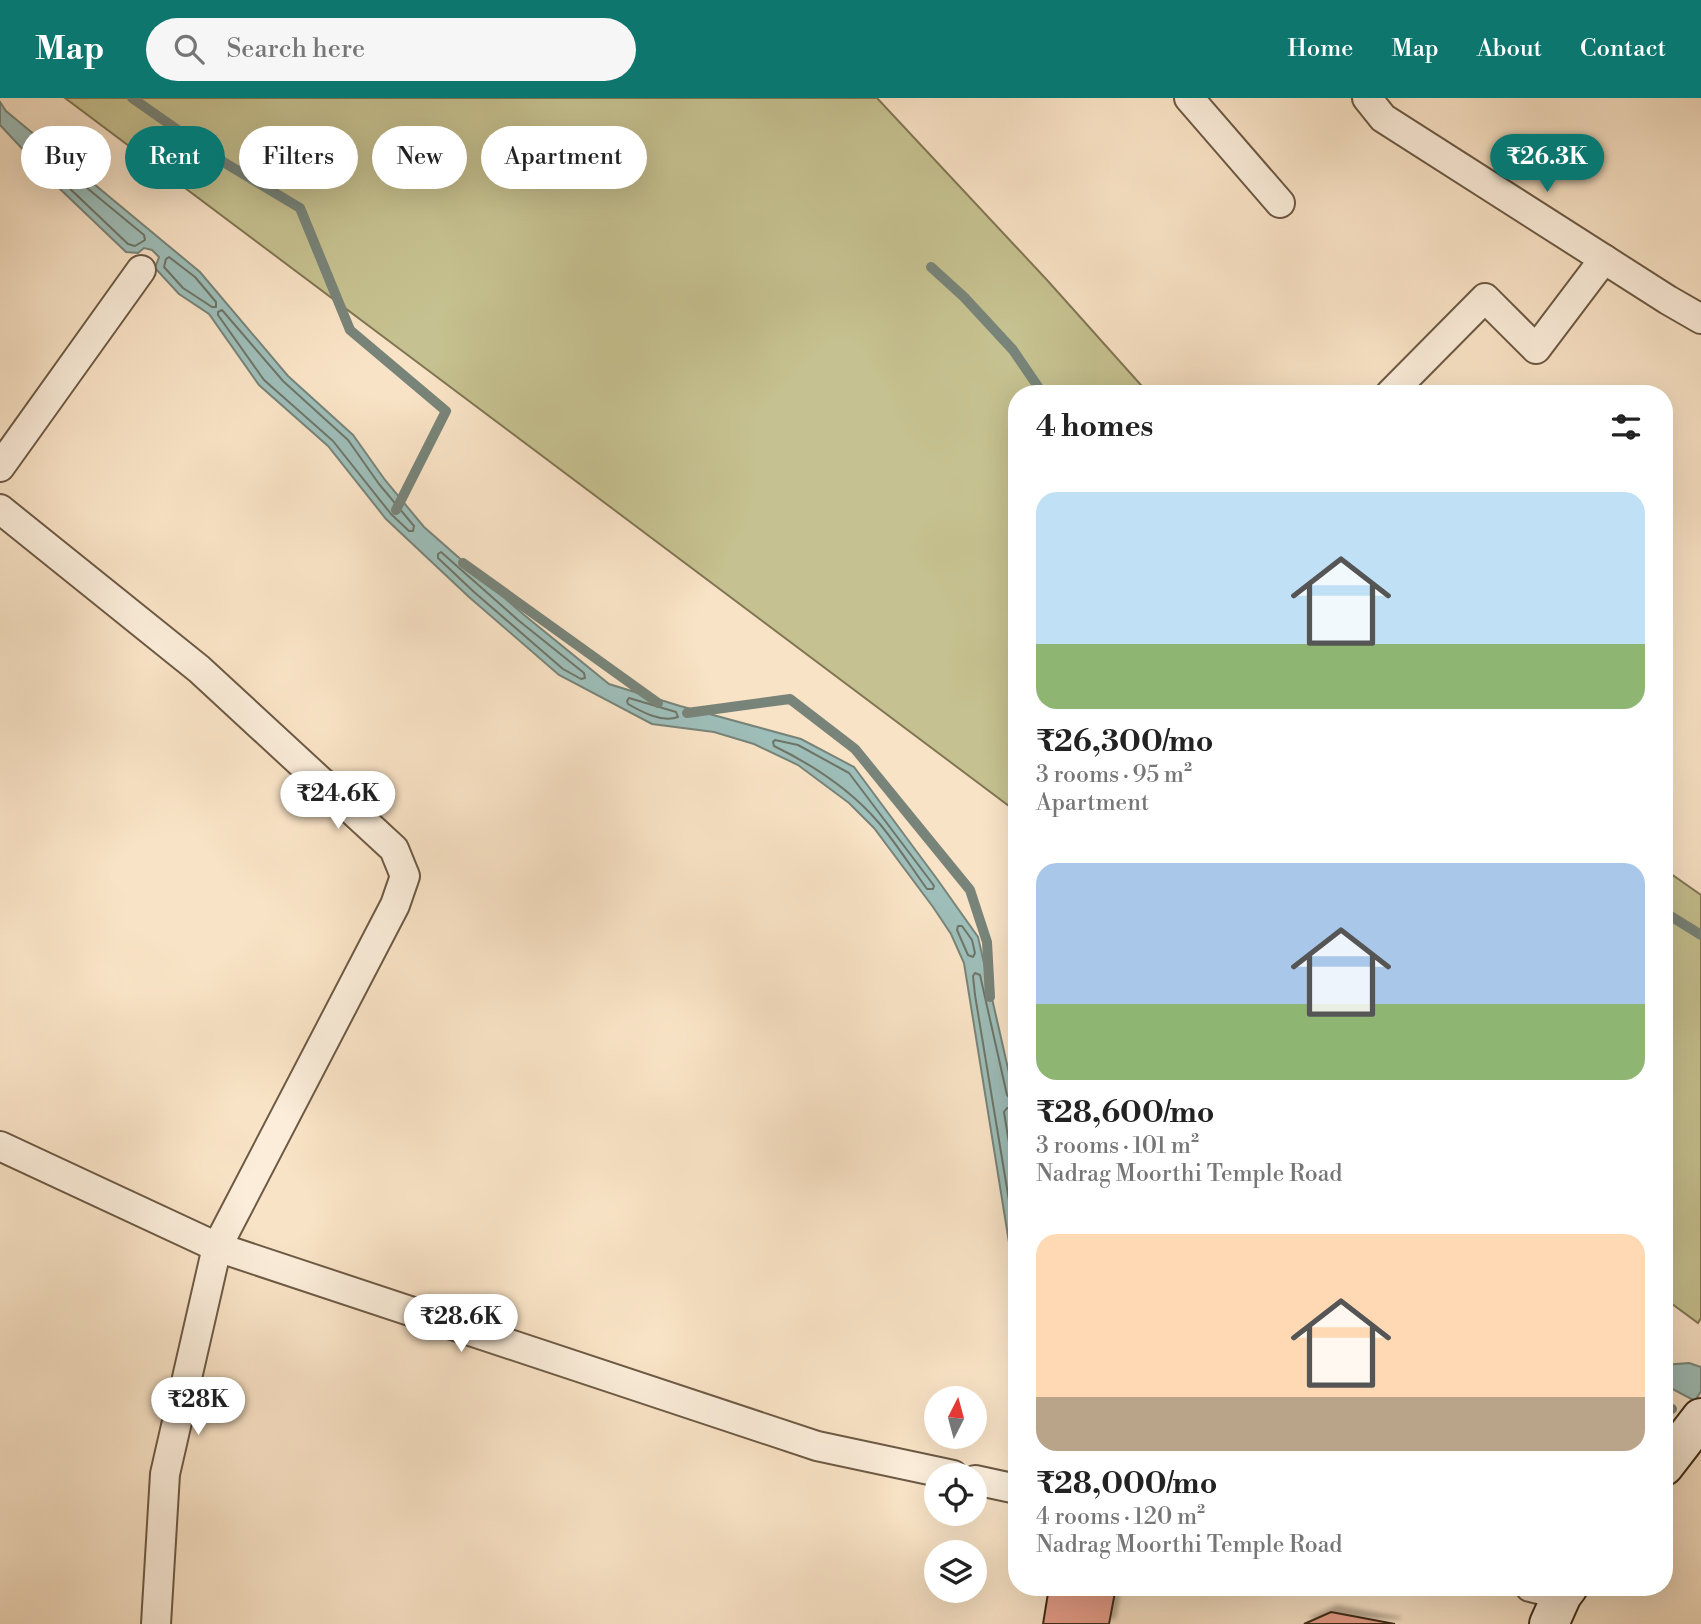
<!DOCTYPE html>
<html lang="en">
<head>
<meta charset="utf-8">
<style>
	:root { --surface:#fff; --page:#f6f6f6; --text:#222; --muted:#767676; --accent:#0f766e }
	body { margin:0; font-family:"Libre Bodoni",serif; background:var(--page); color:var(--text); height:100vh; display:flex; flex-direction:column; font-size:26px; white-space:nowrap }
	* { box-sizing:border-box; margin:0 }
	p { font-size:23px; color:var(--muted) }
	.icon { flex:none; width:38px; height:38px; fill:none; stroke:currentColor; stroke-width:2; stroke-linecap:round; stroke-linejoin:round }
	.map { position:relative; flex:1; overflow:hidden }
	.panel { position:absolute; left:1008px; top:287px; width:665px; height:1211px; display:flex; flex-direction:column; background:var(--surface); border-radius:28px; box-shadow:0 7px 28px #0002 }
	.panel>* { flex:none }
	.top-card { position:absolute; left:21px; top:28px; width:665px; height:63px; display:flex; gap:14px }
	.needle { width:46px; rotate:6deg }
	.buttons { position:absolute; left:924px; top:1288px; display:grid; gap:14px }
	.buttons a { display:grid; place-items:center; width:63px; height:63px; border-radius:50%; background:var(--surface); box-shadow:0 7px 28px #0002; font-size:35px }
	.price { position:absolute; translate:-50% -60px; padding:0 16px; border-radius:24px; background:#fff; color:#222; font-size:23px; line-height:46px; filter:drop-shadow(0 2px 4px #0008) }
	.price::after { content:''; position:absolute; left:50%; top:42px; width:21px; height:16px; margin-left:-10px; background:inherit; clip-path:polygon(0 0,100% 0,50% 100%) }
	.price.selected { background:var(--accent); color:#fff }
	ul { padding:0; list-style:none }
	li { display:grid; align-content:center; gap:14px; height:371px; padding:0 28px }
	li span { display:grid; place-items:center; height:217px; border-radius:21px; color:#555 }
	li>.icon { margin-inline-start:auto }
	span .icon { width:126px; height:126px; fill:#fffc; stroke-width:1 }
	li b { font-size:30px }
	h2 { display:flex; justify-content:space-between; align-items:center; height:84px; padding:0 28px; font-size:30px }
	.pill { padding:0 24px; border-radius:32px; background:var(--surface); box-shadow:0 7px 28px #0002; font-size:24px; line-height:63px }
	.pill.selected { background:var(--accent); color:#fff }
	header { display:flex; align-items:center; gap:42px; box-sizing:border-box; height:98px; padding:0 35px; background:var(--accent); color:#fff }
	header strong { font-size:33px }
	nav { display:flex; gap:38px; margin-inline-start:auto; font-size:24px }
	.search { width:490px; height:63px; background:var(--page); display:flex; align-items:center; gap:18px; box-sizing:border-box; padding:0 24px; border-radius:38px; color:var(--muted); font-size:26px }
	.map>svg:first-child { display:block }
	.green { fill:#c6c190; stroke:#827654; stroke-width:2 }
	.water { fill:#9ebeb9; stroke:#788479; stroke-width:2 }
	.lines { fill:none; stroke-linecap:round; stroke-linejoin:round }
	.shore { stroke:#6e7568; stroke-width:2 }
	.stream { stroke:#788479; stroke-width:10 }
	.building { fill:#e59d89; stroke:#3e2c18; stroke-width:2; filter:url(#shadow) }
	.street-casing { stroke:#6d5a44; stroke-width:32 }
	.secondary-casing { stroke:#3e2c18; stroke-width:42 }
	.street { stroke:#fbedda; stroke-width:28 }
	.secondary { stroke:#fbedda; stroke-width:38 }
</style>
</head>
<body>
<header>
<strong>Map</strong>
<div class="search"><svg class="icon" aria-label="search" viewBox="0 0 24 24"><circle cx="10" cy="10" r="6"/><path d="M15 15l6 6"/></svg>Search here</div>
<nav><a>Home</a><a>Map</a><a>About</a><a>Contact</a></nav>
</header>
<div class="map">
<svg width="1701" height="1526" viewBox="0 0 1701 1526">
	<defs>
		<filter id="shadow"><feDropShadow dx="6" dy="-6" stdDeviation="2" flood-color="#0004"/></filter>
	</defs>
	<rect width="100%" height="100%" fill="#f9e3c6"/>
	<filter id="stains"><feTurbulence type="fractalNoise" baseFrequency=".00286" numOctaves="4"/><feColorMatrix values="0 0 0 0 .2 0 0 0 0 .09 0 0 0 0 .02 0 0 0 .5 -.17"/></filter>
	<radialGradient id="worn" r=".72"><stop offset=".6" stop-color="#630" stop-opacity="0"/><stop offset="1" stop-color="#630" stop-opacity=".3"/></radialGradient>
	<g class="green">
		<path d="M65,0H877L1047,182L1149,296H1017V714Z"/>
		<path d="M1664,771L1701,797V1220L1698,1225L1664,1200Z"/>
	</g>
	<g class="water">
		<path d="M0,4L6,13L200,174L288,278L353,337L385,382L424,429L523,516L609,586L680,608L801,641L854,669L937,781L978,839L1017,1010V1194L964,865L951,836L933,809L874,730L849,705L798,667L754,646L714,634L652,626L559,577L469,499L386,421L328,348L259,287L209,216L179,196L155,170L159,159L152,152L144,150L138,155L126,154L59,90L0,27Z"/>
		<path d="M1689,1265L1701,1269V1293L1695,1303L1667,1288H1664V1267Z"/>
	</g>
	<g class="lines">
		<g class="shore">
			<path d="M41,52L144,137L145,142L135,148L128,146L64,85L38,58V54Z"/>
			<path d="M169,159L195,179L216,204V209H212L183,190L164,169L166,161Z"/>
			<path d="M222,212L283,283L348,342L379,386L414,428L413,433H409L391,416L333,343L264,282L218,217V214Z"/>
			<path d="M441,454L518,522L584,575L585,580L581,581L563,571L474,494L438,460V456Z"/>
			<path d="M629,600L676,614L678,619C662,625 642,614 628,606L627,603Z"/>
			<path d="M775,642L798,647L849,675L932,785L934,788L933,791H927C911,769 896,745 879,725C851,692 813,667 774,648L773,644Z"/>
			<path d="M958,828H962L972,842L975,855L973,859L968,857L957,832Z"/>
			<path d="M1017,1003L1011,1002L1007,997L980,877L975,875L973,878L975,897L1017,1151"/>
			<path d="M1017,1012L1007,1010L1004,1014L1017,1094"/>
		</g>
		<g class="stream">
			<path d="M132,0L225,65L300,110L350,232L446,313L396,412"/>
			<path d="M931,169L964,199L1013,252L1043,296"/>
			<path d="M463,465L658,605"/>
			<path d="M687,615L790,601L855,651L970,792L987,844L990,899"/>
			<path d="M1664,814L1701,837"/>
			<path d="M1664,1312L1672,1311"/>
		</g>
	</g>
	<g class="building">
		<path d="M1049,1489H1116L1109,1526H1043Z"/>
		<path d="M1331,1514L1395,1526H1304Z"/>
	</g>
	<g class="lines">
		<g class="street-casing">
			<g id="street">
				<path d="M1189,0L1280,105"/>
				<path d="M1367,0L1383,20L1668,202L1701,221"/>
				<path d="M1390,296L1485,200L1536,251L1604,161"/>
				<path d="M0,369L141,172"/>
				<path d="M0,411L199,571L394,751L405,778L395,807L217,1149L165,1376L156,1526"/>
				<path d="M0,1048L217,1149L817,1348L953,1377"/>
				<path d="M975,1382L1017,1391"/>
				<path d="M1530,1489L1562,1497"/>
			</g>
		</g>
		<g class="secondary-casing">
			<g id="secondary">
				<path d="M1664,1368L1701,1320"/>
				<path d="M1549,1526L1562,1497L1568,1489"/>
			</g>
		</g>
		<use href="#street" class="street"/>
		<use href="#secondary" class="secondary"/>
	</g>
	<rect width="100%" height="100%" filter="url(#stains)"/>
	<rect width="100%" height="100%" fill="url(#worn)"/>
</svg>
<div class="buttons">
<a><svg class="needle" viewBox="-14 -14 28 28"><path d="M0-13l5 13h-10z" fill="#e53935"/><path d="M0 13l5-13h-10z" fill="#767676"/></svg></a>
<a><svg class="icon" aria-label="locate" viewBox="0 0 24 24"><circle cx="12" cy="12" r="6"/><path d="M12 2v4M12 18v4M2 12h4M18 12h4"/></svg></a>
<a><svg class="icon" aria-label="layers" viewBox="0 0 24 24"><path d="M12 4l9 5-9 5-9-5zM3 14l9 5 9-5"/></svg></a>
</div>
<b class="price selected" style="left:1547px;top:96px">₹26.3K</b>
<b class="price" style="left:338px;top:733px">₹24.6K</b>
<b class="price" style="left:461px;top:1256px">₹28.6K</b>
<b class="price" style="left:198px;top:1339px">₹28K</b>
<div class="top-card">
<a class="pill">Buy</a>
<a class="pill selected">Rent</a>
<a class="pill">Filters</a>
<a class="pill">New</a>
<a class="pill">Apartment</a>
</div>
<section class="panel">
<h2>4 homes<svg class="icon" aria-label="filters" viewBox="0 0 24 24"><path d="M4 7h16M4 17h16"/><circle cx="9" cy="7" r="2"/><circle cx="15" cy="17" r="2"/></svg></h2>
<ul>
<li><span style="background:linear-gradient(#bfe0f5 70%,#8fb573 0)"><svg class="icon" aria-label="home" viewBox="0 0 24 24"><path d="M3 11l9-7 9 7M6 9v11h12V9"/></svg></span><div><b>₹26,300/mo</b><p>3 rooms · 95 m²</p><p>Apartment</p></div></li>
<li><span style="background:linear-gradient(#a9c7e8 65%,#8fb573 0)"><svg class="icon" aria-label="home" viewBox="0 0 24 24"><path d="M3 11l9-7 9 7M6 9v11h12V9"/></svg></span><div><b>₹28,600/mo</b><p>3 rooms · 101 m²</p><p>Nadrag Moorthi Temple Road</p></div></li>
<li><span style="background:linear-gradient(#ffd9b3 75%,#b9a48a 0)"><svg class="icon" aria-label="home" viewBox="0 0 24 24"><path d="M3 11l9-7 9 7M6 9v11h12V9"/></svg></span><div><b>₹28,000/mo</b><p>4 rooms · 120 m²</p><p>Nadrag Moorthi Temple Road</p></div></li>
</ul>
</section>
</div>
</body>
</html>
